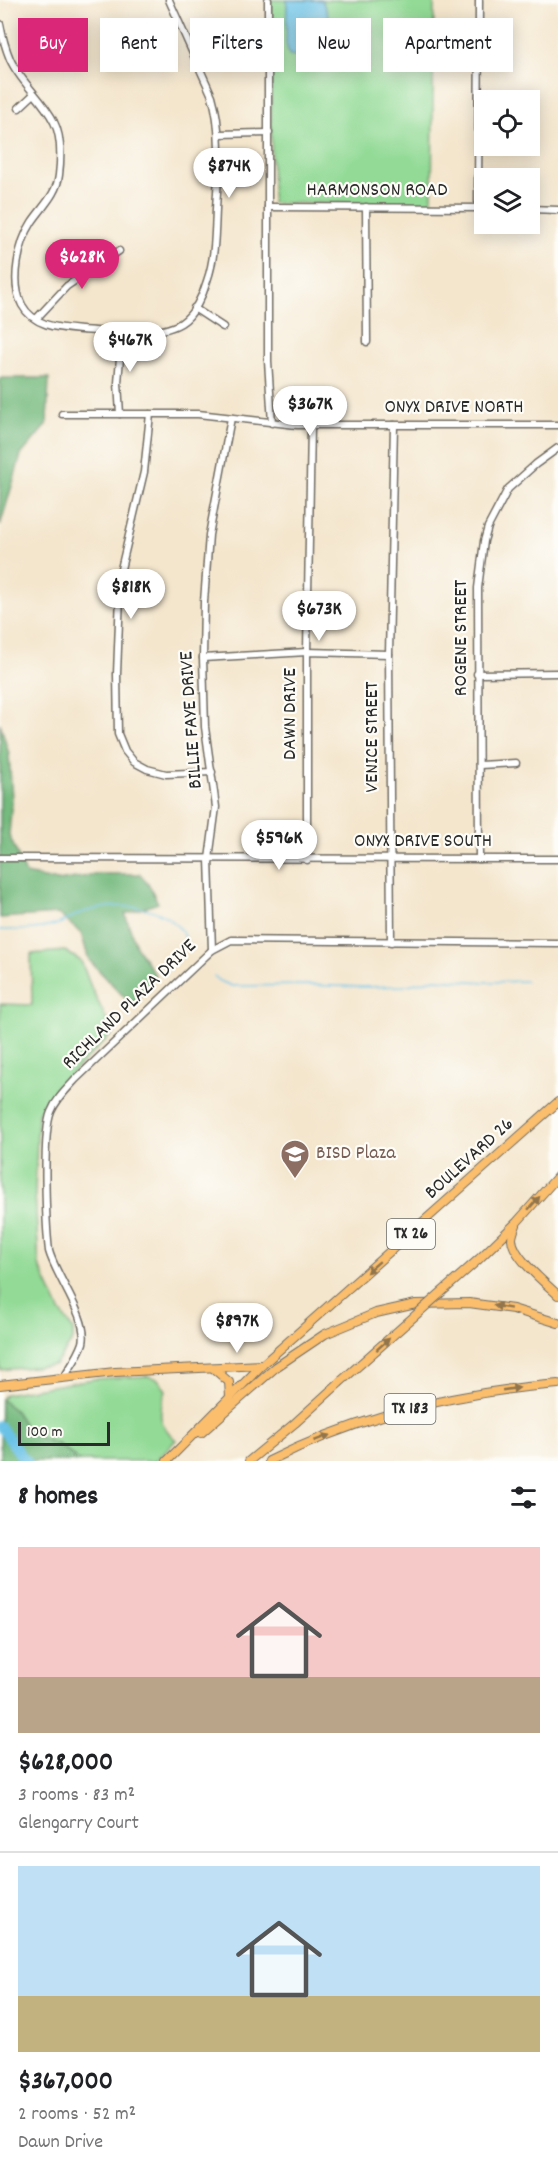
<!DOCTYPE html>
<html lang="en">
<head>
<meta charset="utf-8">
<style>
	:root { --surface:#fff; --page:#f2f2f2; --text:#202124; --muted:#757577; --line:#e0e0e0; --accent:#db2777 }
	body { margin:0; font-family:Dekko,sans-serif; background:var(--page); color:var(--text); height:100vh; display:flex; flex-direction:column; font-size:22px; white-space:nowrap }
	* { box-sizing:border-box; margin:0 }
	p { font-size:20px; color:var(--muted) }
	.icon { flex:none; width:33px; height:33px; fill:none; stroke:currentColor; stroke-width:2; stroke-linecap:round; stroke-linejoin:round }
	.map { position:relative; height:1461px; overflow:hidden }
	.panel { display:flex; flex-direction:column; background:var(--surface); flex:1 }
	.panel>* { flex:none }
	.hud { position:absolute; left:18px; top:18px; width:522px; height:54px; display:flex; gap:12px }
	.fabs { position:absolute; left:474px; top:90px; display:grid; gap:12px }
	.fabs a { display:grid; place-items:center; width:66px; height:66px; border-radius:0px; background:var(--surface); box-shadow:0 3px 15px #0003; font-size:30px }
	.scale { position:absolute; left:18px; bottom:15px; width:92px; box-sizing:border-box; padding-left:6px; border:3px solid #2b2b2b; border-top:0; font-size:16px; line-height:21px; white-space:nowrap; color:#2b2b2b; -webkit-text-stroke:4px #fdfcf7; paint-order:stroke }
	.price { position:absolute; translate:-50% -51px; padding:0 14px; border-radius:21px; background:#fff; color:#222; font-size:20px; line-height:39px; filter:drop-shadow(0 2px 3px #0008) }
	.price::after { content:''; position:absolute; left:50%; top:36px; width:18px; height:14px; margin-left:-9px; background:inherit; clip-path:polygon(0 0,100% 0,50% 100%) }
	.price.on { background:var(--accent); color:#fff }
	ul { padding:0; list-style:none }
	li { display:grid; align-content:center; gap:12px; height:318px; padding:0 18px }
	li+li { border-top:2px solid var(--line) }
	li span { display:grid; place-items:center; height:186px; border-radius:0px; color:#555 }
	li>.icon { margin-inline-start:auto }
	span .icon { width:108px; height:108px; fill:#fffc; stroke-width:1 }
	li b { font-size:26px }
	h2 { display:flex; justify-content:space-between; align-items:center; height:72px; padding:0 18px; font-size:26px }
	.chip { padding:0 21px; border-radius:0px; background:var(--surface); box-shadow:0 3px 15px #0003; font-size:21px; line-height:54px }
	.chip.on { background:var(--accent); color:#fff }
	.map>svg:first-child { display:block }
	.green { fill:#92da95; stroke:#5e8260; stroke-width:1.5 }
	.forest { fill:#75ba7e; stroke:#507254; stroke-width:1.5 }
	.water { fill:#6ac2e7; stroke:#4a7689; stroke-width:1.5 }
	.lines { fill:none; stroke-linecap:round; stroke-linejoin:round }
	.stream { stroke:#6ac2e7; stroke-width:1.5 }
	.river { stroke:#6ac2e7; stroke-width:10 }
	.minor-casing { stroke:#716c64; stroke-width:9 }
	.major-casing { stroke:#716c64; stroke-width:10 }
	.minor { stroke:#fff; stroke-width:6 }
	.major { stroke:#fabe6d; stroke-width:8 }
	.major-bridge-casing { stroke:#716c64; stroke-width:10; stroke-linecap:butt }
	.major-bridge { stroke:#fabe6d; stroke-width:8 }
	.oneway { fill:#92744c }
	.labels { text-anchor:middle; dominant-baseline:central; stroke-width:4.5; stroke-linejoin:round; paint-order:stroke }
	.shield { fill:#fdfcf7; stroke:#6a6a68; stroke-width:1.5 }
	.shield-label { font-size:18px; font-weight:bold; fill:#2b2b2b }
	.street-label { font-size:20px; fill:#2b2b2b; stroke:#fdfcf7 }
	.education-label { font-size:20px; fill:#785e54; stroke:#fdfcf7; text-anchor:start }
</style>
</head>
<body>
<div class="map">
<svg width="558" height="1461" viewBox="0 0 558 1461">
	<rect width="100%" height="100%" fill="#fdfcf7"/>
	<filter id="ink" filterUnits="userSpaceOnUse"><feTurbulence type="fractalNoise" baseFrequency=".0167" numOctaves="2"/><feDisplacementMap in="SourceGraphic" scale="12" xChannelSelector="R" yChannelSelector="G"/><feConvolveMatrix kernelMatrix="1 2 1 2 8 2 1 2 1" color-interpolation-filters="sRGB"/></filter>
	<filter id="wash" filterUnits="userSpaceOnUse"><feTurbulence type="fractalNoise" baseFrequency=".008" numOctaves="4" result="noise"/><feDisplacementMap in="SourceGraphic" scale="24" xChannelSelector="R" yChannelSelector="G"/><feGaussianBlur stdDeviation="1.35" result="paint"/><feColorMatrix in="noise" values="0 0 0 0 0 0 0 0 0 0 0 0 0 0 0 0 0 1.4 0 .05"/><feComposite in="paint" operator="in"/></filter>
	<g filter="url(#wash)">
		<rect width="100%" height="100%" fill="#f4e6cd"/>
		<g class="green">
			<path d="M270,0H434L432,204L272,203Z"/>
			<path d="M65,951L81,961L91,987L113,1033L55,1089L38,1113L35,1193L39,1265L60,1311L73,1330V1340L55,1365L0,1370V1004L32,1005L31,954Z"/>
			<path d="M148,1376L158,1379L166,1390C158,1413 157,1423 176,1440L155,1461H79L58,1444L30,1434L15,1411L1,1399L5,1394L93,1379Z"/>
		</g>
		<g class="forest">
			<path d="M0,378H49L47,424L21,455L0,526Z"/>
			<path d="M0,723L9,754L12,798L9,835L26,874L58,881L100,874H140L150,887L158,903L125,914L136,946L155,975L132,1005L89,960L81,933L58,914L0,918Z"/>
			<path d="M1,1399L15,1411L30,1434L58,1444L79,1461H0Z"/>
		</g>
		<path class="water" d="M287,0H322L332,25L330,33L297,56L289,55L286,43Z"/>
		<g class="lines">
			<g class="stream">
				<path d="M0,930C18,930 38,930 55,925C65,922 74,915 84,912C113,903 158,902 179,928C184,933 187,942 190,948"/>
				<path d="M214,976L220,981L232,986L307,985L363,987L403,986L435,979L487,982L526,981"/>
			</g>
			<path class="river" d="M0,1426L22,1457L27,1461"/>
		</g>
	</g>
	<g filter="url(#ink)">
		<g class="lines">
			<g class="minor-casing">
				<g id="minor">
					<path d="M268,0V361L272,423"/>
					<path d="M0,24C2,35 5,47 10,59C20,82 43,99 54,122C62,137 61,158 59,175C57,194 42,207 32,222C19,242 10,282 22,305C34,327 60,328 82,330C110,332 156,338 181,323C194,315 203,295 207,281C215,259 215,233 216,209C218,172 223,133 212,96L169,0"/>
					<path d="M19,108L34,94"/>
					<path d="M219,134L269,133"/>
					<path d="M268,207L484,208"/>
					<path d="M366,207L367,342"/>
					<path d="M478,208L479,0"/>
					<path d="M530,209L558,210"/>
					<path d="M194,308L223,327"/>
					<path d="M36,319L67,286L119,251"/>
					<path d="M62,414H198L297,425H558"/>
					<path d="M120,414L118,383L122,332"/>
					<path d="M150,414L144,472L121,569L117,674L118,734L125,751L134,762L147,769L166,774L212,772"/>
					<path d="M203,658L307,652L389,654"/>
					<path d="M477,674L558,673"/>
					<path d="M480,765L516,763"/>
					<path d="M0,858L558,859"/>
					<path d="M479,859L478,588L484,541L488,527L508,489L536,464L558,448"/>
					<path d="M307,860V652L311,425"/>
					<path d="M391,942L389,654L394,425"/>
					<path d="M212,950L209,859L216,807L205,727L203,658L204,602L209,535L231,418"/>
					<path d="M65,1376C71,1366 79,1355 83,1343C89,1319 56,1277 49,1251C46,1226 42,1133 51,1112C56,1099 67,1089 76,1079L212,950L231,940L558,943"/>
				</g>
			</g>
			<g class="major-casing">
				<g id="major">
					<path d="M516,1225C514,1230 512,1235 512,1239C513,1257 545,1283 558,1295"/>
					<path d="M479,1259L517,1222L558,1176"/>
					<path d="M213,1368L229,1382L230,1397"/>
					<path d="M0,1385L115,1372L262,1365"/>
					<path d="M201,1433L276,1367L325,1334L376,1313L416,1304L469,1303L513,1309L558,1323"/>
					<path d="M167,1461L262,1365L558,1102"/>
					<path d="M249,1461L295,1423L339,1383"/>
					<path d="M269,1461C358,1416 459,1392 558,1384"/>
				</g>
			</g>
			<use href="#minor" class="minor"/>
			<use href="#major" class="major"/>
			<g class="major-bridge-casing">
				<path id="major-bridge" d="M339,1383L479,1259"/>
			</g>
			<use href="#major-bridge" class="major-bridge"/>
		</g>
		<defs><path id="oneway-solid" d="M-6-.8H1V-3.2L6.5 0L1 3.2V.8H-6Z" transform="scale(1.5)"/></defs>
		<g class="oneway">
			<use href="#oneway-solid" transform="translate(534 1203) rotate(-49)"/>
			<use href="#oneway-solid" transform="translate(373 1267) rotate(139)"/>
			<use href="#oneway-solid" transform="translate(502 1307) rotate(-170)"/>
			<use href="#oneway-solid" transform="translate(383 1344) rotate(-42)"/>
			<use href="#oneway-solid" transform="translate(511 1389) rotate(-8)"/>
			<use href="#oneway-solid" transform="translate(322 1438) rotate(-21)"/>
		</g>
	</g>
	<defs>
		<g id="school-pin" transform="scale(1.5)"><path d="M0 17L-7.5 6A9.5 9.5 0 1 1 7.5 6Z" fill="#8d6e63" stroke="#fdfcf7"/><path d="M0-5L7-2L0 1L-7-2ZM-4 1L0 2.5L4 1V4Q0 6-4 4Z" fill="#fff"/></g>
	</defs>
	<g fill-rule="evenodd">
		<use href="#school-pin" x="295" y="1154"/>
	</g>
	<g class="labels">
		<g class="shield">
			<rect x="387" y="1219" width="48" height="30" rx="4.5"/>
			<rect x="384.5" y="1394" width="51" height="30" rx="4.5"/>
		</g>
		<g class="shield-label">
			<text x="411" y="1234">TX 26</text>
			<text x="410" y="1409">TX 183</text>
		</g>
		<g class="street-label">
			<text x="377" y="191">HARMONSON ROAD</text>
			<text x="454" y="408">ONYX DRIVE NORTH</text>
			<text transform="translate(462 638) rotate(-90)">ROGENE STREET</text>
			<text transform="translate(291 714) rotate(-90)">DAWN DRIVE</text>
			<text transform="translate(192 720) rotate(-94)">BILLIE FAYE DRIVE</text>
			<text transform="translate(373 737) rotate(-90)">VENICE STREET</text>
			<text x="423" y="842">ONYX DRIVE SOUTH</text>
			<text transform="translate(130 1005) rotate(-44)">RICHLAND PLAZA DRIVE</text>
			<text transform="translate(470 1159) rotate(-42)">BOULEVARD 26</text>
		</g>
		<g class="education-label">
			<text x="316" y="1154">BISD Plaza</text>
		</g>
	</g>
</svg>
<div class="fabs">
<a><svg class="icon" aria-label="locate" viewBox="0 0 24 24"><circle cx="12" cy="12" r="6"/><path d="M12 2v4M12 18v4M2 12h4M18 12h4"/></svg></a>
<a><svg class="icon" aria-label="layers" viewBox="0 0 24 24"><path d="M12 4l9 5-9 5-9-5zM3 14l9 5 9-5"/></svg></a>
</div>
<div class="scale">100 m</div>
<b class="price" style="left:229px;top:199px">$874K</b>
<b class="price on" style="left:82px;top:290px">$628K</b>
<b class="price" style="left:130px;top:373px">$467K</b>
<b class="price" style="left:310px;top:437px">$367K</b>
<b class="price" style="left:131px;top:620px">$818K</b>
<b class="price" style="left:319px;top:642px">$673K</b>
<b class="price" style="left:279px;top:871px">$596K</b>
<b class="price" style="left:237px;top:1354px">$897K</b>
<div class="hud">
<a class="chip on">Buy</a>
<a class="chip">Rent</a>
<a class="chip">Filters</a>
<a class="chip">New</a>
<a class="chip">Apartment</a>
</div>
</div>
<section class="panel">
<h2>8 homes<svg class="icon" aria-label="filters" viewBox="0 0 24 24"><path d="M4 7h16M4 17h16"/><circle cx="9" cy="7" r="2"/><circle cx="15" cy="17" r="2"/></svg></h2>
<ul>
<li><span style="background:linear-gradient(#f6c9c9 70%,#b9a48a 0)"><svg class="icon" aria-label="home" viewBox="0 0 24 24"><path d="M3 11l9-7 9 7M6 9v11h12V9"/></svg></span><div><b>$628,000</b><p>3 rooms · 83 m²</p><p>Glengarry Court</p></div></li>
<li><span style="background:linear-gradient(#bfe0f5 70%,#c2b280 0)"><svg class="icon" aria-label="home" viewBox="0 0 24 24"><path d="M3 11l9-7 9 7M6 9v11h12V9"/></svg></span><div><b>$367,000</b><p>2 rooms · 52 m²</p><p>Dawn Drive</p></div></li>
</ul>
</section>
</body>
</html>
